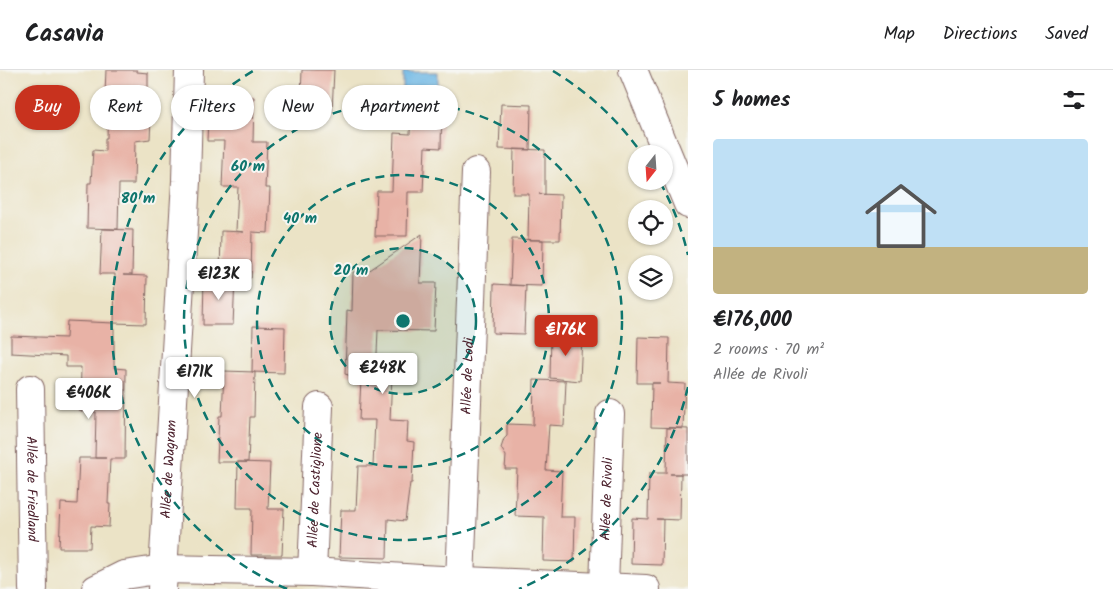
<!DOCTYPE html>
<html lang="en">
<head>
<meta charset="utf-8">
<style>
	:root { --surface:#fff; --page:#f2f2f2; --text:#202124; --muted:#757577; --line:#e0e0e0; --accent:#c8321e }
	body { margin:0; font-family:Kalam,sans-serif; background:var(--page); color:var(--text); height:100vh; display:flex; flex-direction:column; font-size:19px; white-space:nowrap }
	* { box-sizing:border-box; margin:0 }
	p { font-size:16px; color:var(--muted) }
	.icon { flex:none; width:28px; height:28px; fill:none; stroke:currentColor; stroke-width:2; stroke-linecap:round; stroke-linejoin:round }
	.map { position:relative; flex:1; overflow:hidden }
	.sheet { display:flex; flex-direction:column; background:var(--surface); width:425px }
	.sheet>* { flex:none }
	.banner { position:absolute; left:15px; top:15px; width:475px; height:45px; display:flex; gap:10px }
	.needle { width:32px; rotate:197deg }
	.buttons { position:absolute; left:628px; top:75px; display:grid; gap:10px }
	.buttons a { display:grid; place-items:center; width:45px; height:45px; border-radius:50%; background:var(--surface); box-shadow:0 1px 4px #0004; font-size:25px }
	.price { position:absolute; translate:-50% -42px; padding:0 11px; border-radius:5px; background:#fff; color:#222; font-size:16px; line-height:32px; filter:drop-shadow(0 1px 2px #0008) }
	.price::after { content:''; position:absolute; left:50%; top:30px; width:15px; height:11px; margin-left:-8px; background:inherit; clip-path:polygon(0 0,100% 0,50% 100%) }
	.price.active { background:var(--accent); color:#fff }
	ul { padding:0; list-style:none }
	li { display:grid; align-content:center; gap:10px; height:265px; padding:0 25px }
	li span { display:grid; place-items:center; height:155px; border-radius:5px; color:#555 }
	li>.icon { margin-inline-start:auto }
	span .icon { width:90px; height:90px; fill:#fffc; stroke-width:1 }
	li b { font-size:21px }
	h2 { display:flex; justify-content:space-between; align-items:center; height:60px; padding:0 25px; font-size:21px }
	.pill { padding:0 18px; border-radius:22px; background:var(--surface); box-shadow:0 1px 4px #0004; font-size:18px; line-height:45px }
	.pill.active { background:var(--accent); color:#fff }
	header { display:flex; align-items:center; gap:30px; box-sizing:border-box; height:70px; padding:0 25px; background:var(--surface); border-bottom:1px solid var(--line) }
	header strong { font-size:24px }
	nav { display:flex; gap:28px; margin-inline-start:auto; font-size:18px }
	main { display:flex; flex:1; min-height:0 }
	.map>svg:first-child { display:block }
	.water { fill:#6ab6e4; stroke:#5a6a88 }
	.building { fill:#e8b2a6 }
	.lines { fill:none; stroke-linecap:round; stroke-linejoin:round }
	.street-casing { stroke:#826461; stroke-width:30 }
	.street { stroke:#fff; stroke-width:28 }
	.ring { fill:none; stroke:#0f766e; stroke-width:2.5; stroke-dasharray:9 6 }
	.labels { text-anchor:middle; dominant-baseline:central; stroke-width:4; stroke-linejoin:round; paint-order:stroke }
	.street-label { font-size:14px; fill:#4a1f2b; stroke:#f6f6f2 }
	.centre { fill:#0f766e; stroke:#f6f6f2; stroke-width:2.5 }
	.ring-label { font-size:15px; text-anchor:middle; font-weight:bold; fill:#0f766e; stroke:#f6f6f2; stroke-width:4; stroke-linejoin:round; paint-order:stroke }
</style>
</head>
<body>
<header>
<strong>Casavia</strong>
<nav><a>Map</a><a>Directions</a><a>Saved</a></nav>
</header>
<main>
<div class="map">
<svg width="688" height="519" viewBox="0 0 688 519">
	<rect width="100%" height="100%" fill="#f6f6f2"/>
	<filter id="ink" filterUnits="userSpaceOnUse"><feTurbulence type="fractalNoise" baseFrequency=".02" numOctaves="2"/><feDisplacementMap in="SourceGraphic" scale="10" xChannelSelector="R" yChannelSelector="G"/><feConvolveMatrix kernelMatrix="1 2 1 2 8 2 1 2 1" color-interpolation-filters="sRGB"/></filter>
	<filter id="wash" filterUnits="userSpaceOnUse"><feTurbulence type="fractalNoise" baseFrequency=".0096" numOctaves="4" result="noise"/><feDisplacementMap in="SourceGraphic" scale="20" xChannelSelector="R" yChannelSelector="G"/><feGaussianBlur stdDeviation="1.12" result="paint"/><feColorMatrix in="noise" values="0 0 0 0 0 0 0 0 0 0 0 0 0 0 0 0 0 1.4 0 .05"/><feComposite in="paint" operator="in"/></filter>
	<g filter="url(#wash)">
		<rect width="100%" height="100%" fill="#ebe3c6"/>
		<path class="water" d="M403,2H438V19H411L408,22H403Z"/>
		<g id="blocks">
			<g class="building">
				<path d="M106,0H137V2L148,3V25H152L150,69L135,71L134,114H119L118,159L87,158L88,113H91L93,80L105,81V68H107L108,24L105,23Z"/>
				<path d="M302,0H334L332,42L310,41V28H301Z"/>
				<path d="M209,25L254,27L253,72H267L265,118H270L268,163L252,162L251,208L220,207L221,161L244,162L236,161L238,117H222L224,71H207Z"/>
				<path d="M411,31L442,32L441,78L425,77L423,122H408L407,166H375L377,121H392L394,63L410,64Z"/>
				<path d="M501,34L531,35L530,80L499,79Z"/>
				<path d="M514,79L545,80V125L539,124L561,125L560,170H528L529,124H513Z"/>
				<path d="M102,159L133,160L132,205H123L147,206L146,254L114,253L115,204H100Z"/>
				<path d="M422,164L420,213H436L434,261L378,260L376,306H392L390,350L408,351L407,371L414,372L412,413H410L405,451L388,449L387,488L339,487L341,440H356L358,396H373L375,350H359L361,309L345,304L347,240L352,241L353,202H367Z"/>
				<path d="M512,169L543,170L542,216L510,215Z"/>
				<path d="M204,207L235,208L233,255H203Z"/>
				<path d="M494,214L526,216L524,264L493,263Z"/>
				<path d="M67,251L114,253V298L126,299L125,389H110L108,434H110L109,457L91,456L90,478H59L61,433L77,434L79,388H106H95L96,342L80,341L81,297H66V286L11,283V266L66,268Z"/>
				<path d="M253,256L285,257L284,303L252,302Z"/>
				<path d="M551,264L582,265L580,311L550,308Z"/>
				<path d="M638,267L669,268L668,313L685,314L683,358L651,357L652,313H660H637Z"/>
				<path d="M224,301L255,302L254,347H250L248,392H217L219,346H222Z"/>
				<path d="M534,310L566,311L564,356L549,355L546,400L562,401L560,447H575L574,492L543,491L544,447L515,446L517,399H505L506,386L501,378L504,369L507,366V354L533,355Z"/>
				<path d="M667,358L688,359V404H670H681L680,450L656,449H663L662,495L631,494L632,448L648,449L649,403H666Z"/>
				<path d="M238,392L270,393L268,439H284L282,485H251L252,438H237Z"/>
			</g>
		</g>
	</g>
	<g filter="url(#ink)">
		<use href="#blocks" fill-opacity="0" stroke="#826461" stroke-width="1"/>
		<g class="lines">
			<g class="street-casing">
				<g id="street">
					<path d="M633,0L688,134"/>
					<path id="s1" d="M30,319L33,519"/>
					<path id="s2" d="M312,502L319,337"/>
					<path id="s3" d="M460,511L476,102"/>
					<path id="s4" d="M604,517L610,344"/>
					<path d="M96,519L124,505L163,499L312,502L420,509L646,519"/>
					<path id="s5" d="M162,519L186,111L189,0"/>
				</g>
			</g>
			<use href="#street" class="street"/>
		</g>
	</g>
	<circle cx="403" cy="251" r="73" fill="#0f766e" fill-opacity=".12"/>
	<g class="ring">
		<circle cx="403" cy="251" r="73"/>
		<circle cx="403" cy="251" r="146"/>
		<circle cx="403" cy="251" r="219"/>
		<path d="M688 317A292 292 0 0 1 519 519M287 519A292 292 0 0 1 253 1M553 1A292 292 0 0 1 642 84M660 112A292 292 0 0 1 688 185"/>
	</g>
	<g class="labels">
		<g class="street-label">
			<text stroke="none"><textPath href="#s3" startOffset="205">Allée de Lodi</textPath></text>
			<text stroke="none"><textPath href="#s5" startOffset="120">Allée de Wagram</textPath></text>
			<text stroke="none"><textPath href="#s1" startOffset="100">Allée de Friedland</textPath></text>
			<text stroke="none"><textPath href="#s2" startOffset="82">Allée de Castiglione</textPath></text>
			<text stroke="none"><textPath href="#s4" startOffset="88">Allée de Rivoli</textPath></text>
		</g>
	</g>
	<circle cx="403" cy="251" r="8" class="centre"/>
	<g class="ring-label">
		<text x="248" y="101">60 m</text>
		<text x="138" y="133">80 m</text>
		<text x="300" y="153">40 m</text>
		<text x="351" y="205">20 m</text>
	</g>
</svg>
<div class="buttons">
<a><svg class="needle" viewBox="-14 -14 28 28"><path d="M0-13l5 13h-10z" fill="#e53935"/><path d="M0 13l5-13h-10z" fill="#757577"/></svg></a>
<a><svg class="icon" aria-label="locate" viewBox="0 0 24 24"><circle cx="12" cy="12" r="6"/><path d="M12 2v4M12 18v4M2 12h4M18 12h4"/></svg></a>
<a><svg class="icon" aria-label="layers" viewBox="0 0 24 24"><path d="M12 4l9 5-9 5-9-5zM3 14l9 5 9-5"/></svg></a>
</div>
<b class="price" style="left:219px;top:231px">€123K</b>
<b class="price active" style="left:566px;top:287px">€176K</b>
<b class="price" style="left:383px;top:325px">€248K</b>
<b class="price" style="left:195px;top:329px">€171K</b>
<b class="price" style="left:89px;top:350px">€406K</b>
<div class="banner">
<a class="pill active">Buy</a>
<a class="pill">Rent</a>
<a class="pill">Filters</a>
<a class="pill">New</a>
<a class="pill">Apartment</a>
</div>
</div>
<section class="sheet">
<h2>5 homes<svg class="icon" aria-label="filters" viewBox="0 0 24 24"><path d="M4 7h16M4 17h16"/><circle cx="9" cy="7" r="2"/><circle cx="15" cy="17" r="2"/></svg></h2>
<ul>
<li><span style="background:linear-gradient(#bfe0f5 70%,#c2b280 0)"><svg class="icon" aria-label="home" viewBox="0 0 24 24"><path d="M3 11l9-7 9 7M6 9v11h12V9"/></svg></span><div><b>€176,000</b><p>2 rooms · 70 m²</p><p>Allée de Rivoli</p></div></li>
</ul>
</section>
</main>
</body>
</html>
